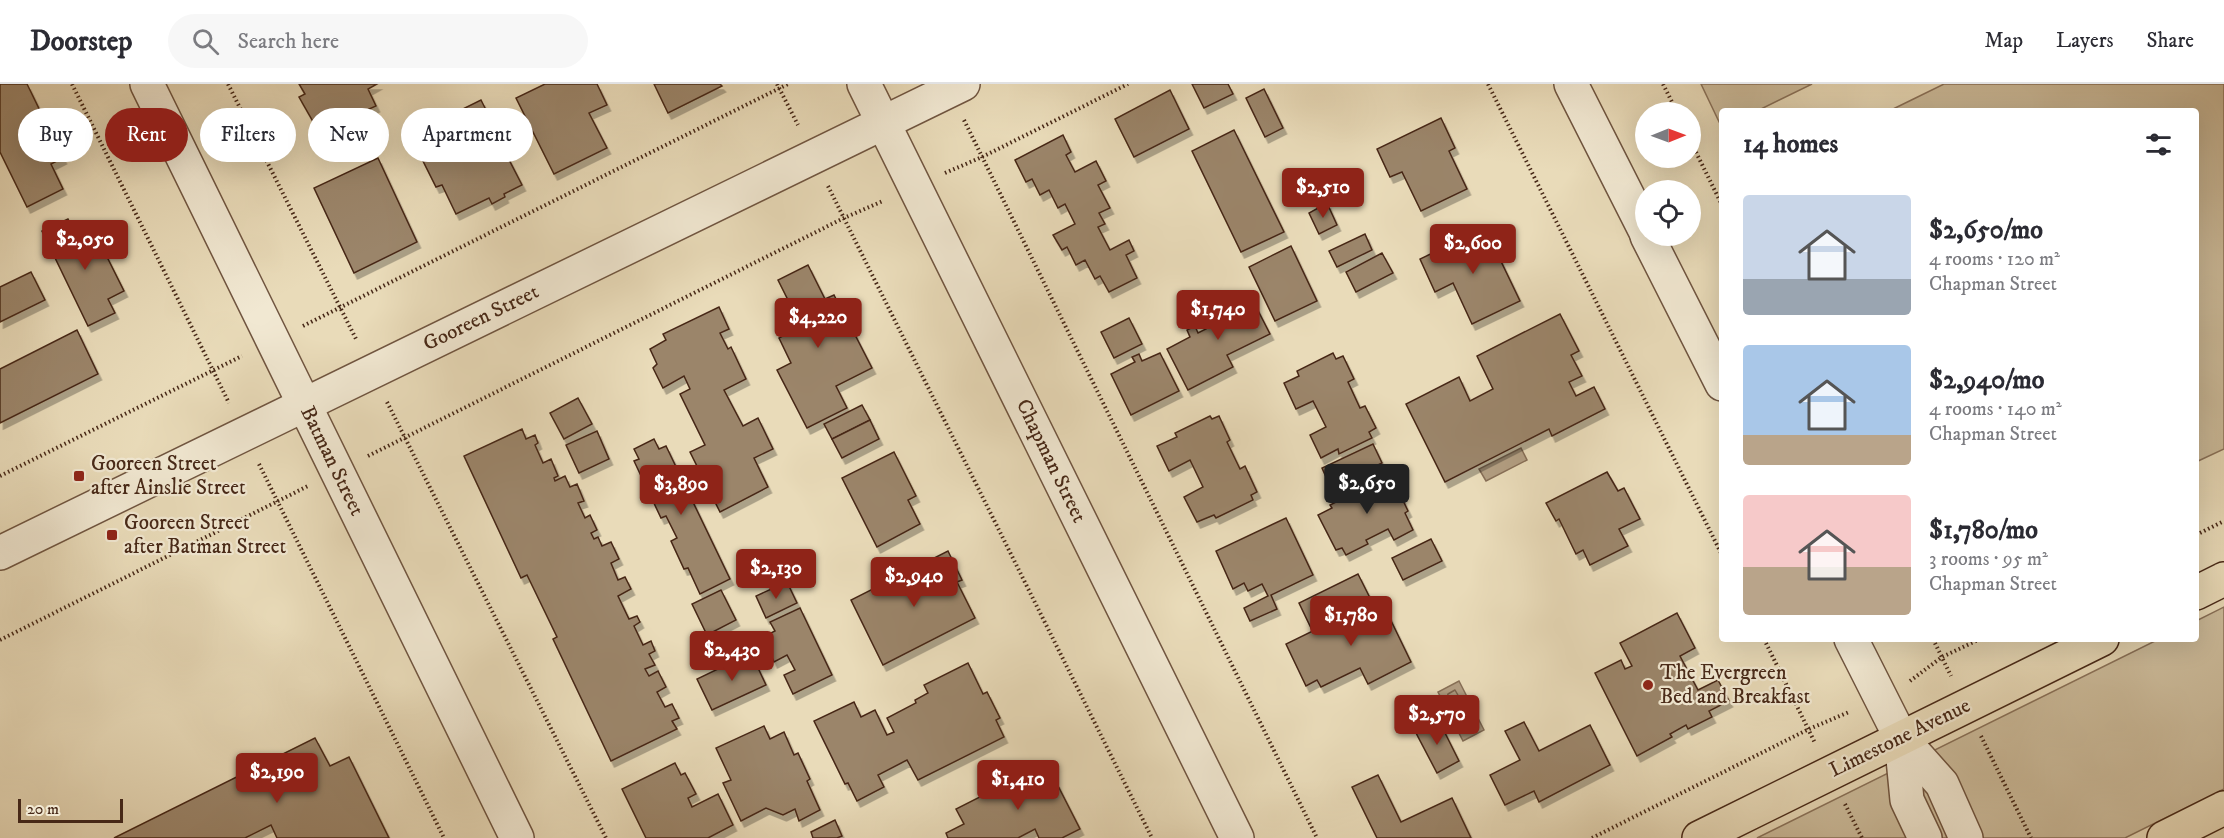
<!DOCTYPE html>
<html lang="en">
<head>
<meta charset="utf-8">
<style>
	:root { --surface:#fff; --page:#f7f7f7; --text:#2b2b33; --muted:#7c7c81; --line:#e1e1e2; --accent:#8f2418 }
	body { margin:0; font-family:"IM FELL DW Pica",serif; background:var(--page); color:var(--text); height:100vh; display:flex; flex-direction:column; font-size:22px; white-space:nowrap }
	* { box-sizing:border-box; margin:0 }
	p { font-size:20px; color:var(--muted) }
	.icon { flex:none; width:33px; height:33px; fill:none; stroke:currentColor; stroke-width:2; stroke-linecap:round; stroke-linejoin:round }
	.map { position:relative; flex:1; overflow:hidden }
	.drawer { position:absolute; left:1719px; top:24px; width:480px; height:534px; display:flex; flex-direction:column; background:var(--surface); border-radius:6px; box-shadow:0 6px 24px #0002 }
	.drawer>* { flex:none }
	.hud { position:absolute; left:18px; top:24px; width:570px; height:54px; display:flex; gap:12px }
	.needle { width:39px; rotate:89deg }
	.controls { position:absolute; left:1635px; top:18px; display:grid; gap:12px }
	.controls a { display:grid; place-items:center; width:66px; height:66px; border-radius:50%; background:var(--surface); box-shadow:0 6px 24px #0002; font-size:30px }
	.scale { position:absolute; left:18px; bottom:15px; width:105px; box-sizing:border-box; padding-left:6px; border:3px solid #472817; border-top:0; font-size:16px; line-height:21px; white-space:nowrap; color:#472817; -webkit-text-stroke:4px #f1e8d2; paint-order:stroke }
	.price { position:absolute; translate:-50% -51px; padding:0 14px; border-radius:6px; background:var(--accent); color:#fff; font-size:20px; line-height:39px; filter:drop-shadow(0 2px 3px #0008) }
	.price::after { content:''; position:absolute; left:50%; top:36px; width:18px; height:14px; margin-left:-9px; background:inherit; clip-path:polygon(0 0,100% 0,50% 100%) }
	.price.current { background:#222; color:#fff }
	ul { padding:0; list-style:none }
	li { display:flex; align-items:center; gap:18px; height:150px; padding:0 24px }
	li span { display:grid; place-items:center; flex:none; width:168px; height:120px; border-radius:6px; color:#555 }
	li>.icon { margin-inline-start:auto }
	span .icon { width:72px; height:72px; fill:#fffc; stroke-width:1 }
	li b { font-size:26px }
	h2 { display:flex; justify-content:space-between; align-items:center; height:72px; padding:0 24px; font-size:26px }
	.tag { padding:0 21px; border-radius:27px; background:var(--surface); box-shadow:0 6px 24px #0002; font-size:21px; line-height:54px }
	.tag.current { background:var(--accent); color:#fff }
	header { display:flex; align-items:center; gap:36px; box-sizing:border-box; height:84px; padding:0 30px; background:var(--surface); border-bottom:2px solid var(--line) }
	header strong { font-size:28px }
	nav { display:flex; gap:33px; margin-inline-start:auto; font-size:21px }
	.search { width:420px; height:54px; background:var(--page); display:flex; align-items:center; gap:15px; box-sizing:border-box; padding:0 21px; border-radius:33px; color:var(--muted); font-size:22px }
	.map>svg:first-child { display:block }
	.green { fill:#cdbd9d; stroke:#8a725a; stroke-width:1.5 }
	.water { fill:#b29e82; stroke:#876f57; stroke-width:1.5 }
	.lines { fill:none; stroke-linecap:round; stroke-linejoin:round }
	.shore { stroke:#7c634c; stroke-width:1.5 }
	.building { fill:#9b856b; stroke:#472817; stroke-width:1.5; filter:url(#shadow) }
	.minor-casing { stroke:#705540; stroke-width:36 }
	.major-casing { stroke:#472817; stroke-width:36 }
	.path { stroke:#472817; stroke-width:4; stroke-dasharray:1.5 3; stroke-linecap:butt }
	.minor { stroke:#f1e8d2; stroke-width:33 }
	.major { stroke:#e9dbb9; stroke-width:33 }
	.poi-dot { fill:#8f2418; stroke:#f1e8d2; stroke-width:2 }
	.labels { text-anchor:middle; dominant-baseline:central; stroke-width:4.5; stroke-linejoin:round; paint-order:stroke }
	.street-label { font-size:21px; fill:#472817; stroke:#f1e8d2 }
	.poi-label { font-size:21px; fill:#472817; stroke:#f1e8d2; text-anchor:start }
</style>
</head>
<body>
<header>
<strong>Doorstep</strong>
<div class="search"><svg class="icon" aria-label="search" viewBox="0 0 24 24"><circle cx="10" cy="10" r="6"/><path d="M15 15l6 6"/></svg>Search here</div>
<nav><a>Map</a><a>Layers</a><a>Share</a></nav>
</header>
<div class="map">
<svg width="2224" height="754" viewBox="0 0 2224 754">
	<defs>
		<filter id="shadow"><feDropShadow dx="3.5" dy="6" stdDeviation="0" flood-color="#0004"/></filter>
	</defs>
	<rect width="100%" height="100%" fill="#e9dbb9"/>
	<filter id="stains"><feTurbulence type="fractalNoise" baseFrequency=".00333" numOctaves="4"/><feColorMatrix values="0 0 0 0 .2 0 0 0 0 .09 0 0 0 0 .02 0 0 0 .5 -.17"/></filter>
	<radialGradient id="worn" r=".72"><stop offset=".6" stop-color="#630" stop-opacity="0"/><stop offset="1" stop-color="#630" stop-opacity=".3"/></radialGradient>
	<g class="green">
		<path d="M1701,0H1812L1757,27H1722V44Z"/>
		<path d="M1944,0H2224V365L2196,378V27H1889Z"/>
		<path d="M2224,523V705L2125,754H1757L2159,555H2196V537Z"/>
	</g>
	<g class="water">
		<path d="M1521,364L1527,376L1486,397L1479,385Z"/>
		<path d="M1459,597L1484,646L1463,657L1438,608Z"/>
	</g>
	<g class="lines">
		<path class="shore" d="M1455,606L1475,641L1474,644L1468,648L1464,646L1447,613L1448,610Z"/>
	</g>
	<g class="building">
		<path d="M0,0H27L63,74L51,80L63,105L27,123L0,68Z"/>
		<path d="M299,0H377L368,5L376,22L319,48L299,13L305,10Z"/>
		<path d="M545,0H597L607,21L589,29L607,64L554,90L516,14Z"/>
		<path d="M654,0H720L722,2L668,29Z"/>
		<path d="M1192,0H1228L1233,10L1204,24Z"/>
		<path d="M1264,5L1283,44L1265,53L1246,14Z"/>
		<path d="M1170,6L1189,45L1134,73L1115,35Z"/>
		<path d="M481,16L493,40L478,48L489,71L503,64L522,101L504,110L505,113L492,120L489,114L456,130L442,101L436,103L410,51Z"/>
		<path d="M1441,34L1455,64L1449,67L1467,105L1421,127L1402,88L1390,93L1377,65Z"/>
		<path d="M1234,46L1284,148L1241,168L1192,67Z"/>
		<path d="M1063,51L1071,68L1066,71L1075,88L1096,77L1106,97L1098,101L1110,124L1099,129L1105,140L1098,143L1110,166L1129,156L1134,167L1126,171L1137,194L1109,208L1100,192L1095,195L1085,176L1076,181L1067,163L1062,166L1053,151L1075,140L1065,120L1058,124L1049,106L1040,111L1032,95L1026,98L1015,76Z"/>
		<path d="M378,74L417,158L354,189L314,104Z"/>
		<path d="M1327,119L1337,141L1319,150L1309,129Z"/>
		<path d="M68,135L80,159L96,151L124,207L108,215L115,229L88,242L42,147Z"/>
		<path d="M1485,144L1520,217L1472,240L1453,199L1435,208L1420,175Z"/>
		<path d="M1365,150L1372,166L1337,183L1329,167Z"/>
		<path d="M1291,162L1317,217L1275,237L1249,183Z"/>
		<path d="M1382,169L1393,189L1356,208L1346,188Z"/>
		<path d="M808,181L825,215L834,211L841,225L847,222L856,238L850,241L872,284L836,302L847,324L807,344L777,286L791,279L779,254L796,245L789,233L795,230L778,196Z"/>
		<path d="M31,188L45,216L0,238V203Z"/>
		<path d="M1250,211L1270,250L1227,271L1233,283L1188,306L1167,265L1190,253L1187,246L1195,242L1198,249L1206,245L1200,234L1224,222L1221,215L1225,213L1230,221Z"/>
		<path d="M719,223L729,245L720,249L728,265L731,263L746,295L724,306L743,342L758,334L773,365L754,374L768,403L720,428L690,368L705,361L680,310L690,305L684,292L663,304L653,284L657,280L650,265L666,256L663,250Z"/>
		<path d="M1560,230L1579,267L1571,271L1582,292L1569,298L1576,312L1594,303L1605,325L1552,352L1549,345L1445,398L1406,320L1459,293L1470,317L1493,305L1477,272Z"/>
		<path d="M1129,234L1142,260L1114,274L1101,248Z"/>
		<path d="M77,246L98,290L0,339V285Z"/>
		<path d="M1160,269L1179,307L1131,331L1111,290L1135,278L1132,273L1139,270L1142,277Z"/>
		<path d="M1333,269L1336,275L1343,272L1354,295L1348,298L1360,324L1365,322L1376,344L1369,348L1372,354L1339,370L1338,365L1321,374L1310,351L1326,343L1313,317L1296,325L1284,299L1299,292L1297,287Z"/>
		<path d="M578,314L592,340L564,355L550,329Z"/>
		<path d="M862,321L870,336L832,355L824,340Z"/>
		<path d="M1210,332L1212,335L1219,332L1230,356L1227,358L1240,385L1245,382L1257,408L1251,411L1253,416L1216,434L1214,431L1197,438L1184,413L1203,403L1190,376L1169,387L1157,362L1177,353L1175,349Z"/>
		<path d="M870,336L879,355L842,374L832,355Z"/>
		<path d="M522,345L526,355L535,351L538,359L535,361L543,379L551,375L558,392L554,394L555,397L565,392L570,403L577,400L584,417L578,419L585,434L590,431L597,446L591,449L594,455L598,453L602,462L611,458L619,475L611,479L618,496L625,493L631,505L618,512L629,535L637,532L640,538L634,542L643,561L651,557L655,567L649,570L655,581L645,585L649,592L658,587L666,603L657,608L665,623L672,620L679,634L672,637L677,645L611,677L553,555L557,553L527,491L521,494L464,372Z"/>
		<path d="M597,347L609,375L579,389L566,361Z"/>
		<path d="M654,355L659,365L666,362L730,495L700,510L688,484L684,485L671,457L677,454L666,432L661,434L634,377L639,375L634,365Z"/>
		<path d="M1373,360L1382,379L1331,404L1322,384Z"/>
		<path d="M894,368L916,412L908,416L920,440L877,463L842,394Z"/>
		<path d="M1386,387L1390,394L1392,393L1408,427L1405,429L1413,446L1394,456L1388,445L1366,456L1368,460L1346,471L1342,464L1336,466L1318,431L1332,424L1330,421L1366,403L1364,397Z"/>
		<path d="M1607,388L1618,407L1624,404L1640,435L1619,445L1628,462L1590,481L1583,466L1576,470L1559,435L1556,437L1546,419Z"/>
		<path d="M1286,434L1313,491L1271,511L1277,525L1250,537L1244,524L1268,512L1262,500L1248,507L1244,499L1233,505L1216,467Z"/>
		<path d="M1431,455L1442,477L1403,496L1392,474Z"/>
		<path d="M948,467L962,496L957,498L975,534L883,581L851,516Z"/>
		<path d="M1358,490L1371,516L1311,544L1299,519Z"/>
		<path d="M787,498L797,519L766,534L756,512Z"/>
		<path d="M721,506L736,536L707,551L692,520Z"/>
		<path d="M1380,514L1411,578L1368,600L1360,584L1321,603L1317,596L1306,602L1286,560Z"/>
		<path d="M800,524L832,591L793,610L784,591L795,586L787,571L774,578L763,553L775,547L770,538Z"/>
		<path d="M1677,529L1695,564L1680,572L1698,606L1718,596L1729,617L1709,627L1712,633L1688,645L1686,641L1670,650L1672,653L1637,672L1595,589L1621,576L1625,585L1632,582L1620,559Z"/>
		<path d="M751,569L766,601L712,626L697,595Z"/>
		<path d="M968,579L983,610L987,608L1000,634L996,636L1004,653L918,696L907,676L878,691L884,703L857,717L848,699L845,700L814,637L854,618L861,633L875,626L887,651L894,648L887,634L916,619L915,616L928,609L924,601Z"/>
		<path d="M1438,635L1459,677L1437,689L1415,647Z"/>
		<path d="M1524,638L1539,667L1590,641L1610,681L1539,718L1534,707L1505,721L1490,691L1520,676L1505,647Z"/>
		<path d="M764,642L770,655L784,648L794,671L798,669L810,695L807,697L820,726L799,737L795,725L783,731L766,724L741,737L723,699L731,696L716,664Z"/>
		<path d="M315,654L330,682L349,673L389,754H277L271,741L245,754H114Z"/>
		<path d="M675,679L681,691L685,689L696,710L688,714L692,723L718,710L733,741L708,754H646L622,705Z"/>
		<path d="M1041,682L1051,700L1056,698L1080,745L1062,754H1039L1035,745L1018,754H948L946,749L964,740L956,725Z"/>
		<path d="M1378,691L1401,738L1452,714L1471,754H1377L1352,703Z"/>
		<path d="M835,736L842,752L837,754H813L811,748Z"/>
	</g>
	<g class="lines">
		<g class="minor-casing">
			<g id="minor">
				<path d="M147,0L517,754"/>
				<path d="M864,0L1237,754"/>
				<path d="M1571,0L1646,148"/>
				<path d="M1647,152L1722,300"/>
				<path d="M0,469L963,0"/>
				<path d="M1851,555L1901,654L1942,700L1966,754"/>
				<path d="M1901,654L1907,716L1925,754"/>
			</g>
		</g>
		<g class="major-casing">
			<g id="major">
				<path d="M2196,509L2224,495"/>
				<path d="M1699,754L2102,555"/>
				<path d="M2164,754L2224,724"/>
			</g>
		</g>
		<g class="path">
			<path d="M72,0L229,319"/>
			<path d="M228,0L357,257"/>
			<path d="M777,0L798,41"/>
			<path d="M1488,0L1722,471"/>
			<path d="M1663,0L1677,28"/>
			<path d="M964,36L1317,754"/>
			<path d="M1690,56L1722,121"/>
			<path d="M945,89L982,73L1128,0"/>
			<path d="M828,102L1152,754"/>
			<path d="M303,242L788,0"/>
			<path d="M387,318L606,754"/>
			<path d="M368,372L844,134L883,117"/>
			<path d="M259,380L444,754"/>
			<path d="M0,392L242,272"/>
			<path d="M2196,451L2224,437"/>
			<path d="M1764,555L1815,659"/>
			<path d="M1933,555L1951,592"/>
			<path d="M0,556L308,402"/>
			<path d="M1910,597L1942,573L1980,555"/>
			<path d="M1981,652L2031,754"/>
			<path d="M1845,720L1862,754"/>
			<path d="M1592,754L1809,645L1849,628"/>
		</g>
		<use href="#minor" class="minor"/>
		<use href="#major" class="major"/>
	</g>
	<g class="poi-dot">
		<rect x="73" y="386" width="12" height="12" rx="3"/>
		<rect x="106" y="445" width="12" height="12" rx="3"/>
		<circle cx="1648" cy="601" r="6"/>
	</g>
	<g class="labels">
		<g class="street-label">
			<text transform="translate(481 234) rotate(-26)">Gooreen Street</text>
			<text transform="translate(332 377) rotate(64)">Batman Street</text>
			<text transform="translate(1051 377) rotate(64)">Chapman Street</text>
			<text transform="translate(1900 654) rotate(-26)">Limestone Avenue</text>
		</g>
		<g class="poi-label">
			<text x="91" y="380">Gooreen Street<tspan x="91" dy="24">after Ainslie Street</tspan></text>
			<text x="124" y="439">Gooreen Street<tspan x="124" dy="24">after Batman Street</tspan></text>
			<text x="1660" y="589">The Evergreen<tspan x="1660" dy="24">Bed and Breakfast</tspan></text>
		</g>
	</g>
	<rect width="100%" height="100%" filter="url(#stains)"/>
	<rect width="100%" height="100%" fill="url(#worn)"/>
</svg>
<div class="controls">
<a><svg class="needle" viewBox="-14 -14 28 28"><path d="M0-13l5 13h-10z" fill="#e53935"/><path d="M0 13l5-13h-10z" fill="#7c7c81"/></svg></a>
<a><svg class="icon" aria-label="locate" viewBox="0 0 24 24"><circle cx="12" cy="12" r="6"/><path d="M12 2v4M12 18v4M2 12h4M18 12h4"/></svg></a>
</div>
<div class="scale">20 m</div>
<b class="price" style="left:1323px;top:135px">$2,510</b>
<b class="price" style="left:85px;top:187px">$2,050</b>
<b class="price" style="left:1473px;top:191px">$2,600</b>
<b class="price" style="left:1218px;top:257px">$1,740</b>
<b class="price" style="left:818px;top:265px">$4,220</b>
<b class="price current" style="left:1367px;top:431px">$2,650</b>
<b class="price" style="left:681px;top:432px">$3,890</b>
<b class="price" style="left:776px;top:516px">$2,130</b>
<b class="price" style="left:914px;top:524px">$2,940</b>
<b class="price" style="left:1351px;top:563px">$1,780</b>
<b class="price" style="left:732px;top:598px">$2,430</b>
<b class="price" style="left:1437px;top:662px">$2,570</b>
<b class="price" style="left:277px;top:720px">$2,190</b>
<b class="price" style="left:1018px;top:727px">$1,410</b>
<div class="hud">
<a class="tag">Buy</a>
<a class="tag current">Rent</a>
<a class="tag">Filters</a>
<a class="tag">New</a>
<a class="tag">Apartment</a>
</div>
<section class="drawer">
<h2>14 homes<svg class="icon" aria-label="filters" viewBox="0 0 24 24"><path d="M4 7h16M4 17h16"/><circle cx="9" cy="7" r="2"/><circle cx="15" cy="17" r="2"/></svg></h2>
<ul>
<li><span style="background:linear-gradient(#c9d6e8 70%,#9aa5b1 0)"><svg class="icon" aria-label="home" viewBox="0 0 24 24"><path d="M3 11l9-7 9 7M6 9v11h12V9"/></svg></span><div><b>$2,650/mo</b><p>4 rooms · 120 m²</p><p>Chapman Street</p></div></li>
<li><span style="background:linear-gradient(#a9c7e8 75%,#b9a48a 0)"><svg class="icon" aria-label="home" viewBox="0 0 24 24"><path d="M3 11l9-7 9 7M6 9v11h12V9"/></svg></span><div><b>$2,940/mo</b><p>4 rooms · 140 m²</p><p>Chapman Street</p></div></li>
<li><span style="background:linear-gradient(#f6c9c9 60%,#b9a48a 0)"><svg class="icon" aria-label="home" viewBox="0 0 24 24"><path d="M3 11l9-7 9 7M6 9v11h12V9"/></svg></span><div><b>$1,780/mo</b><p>3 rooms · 95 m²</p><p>Chapman Street</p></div></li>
</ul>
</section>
</div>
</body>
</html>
